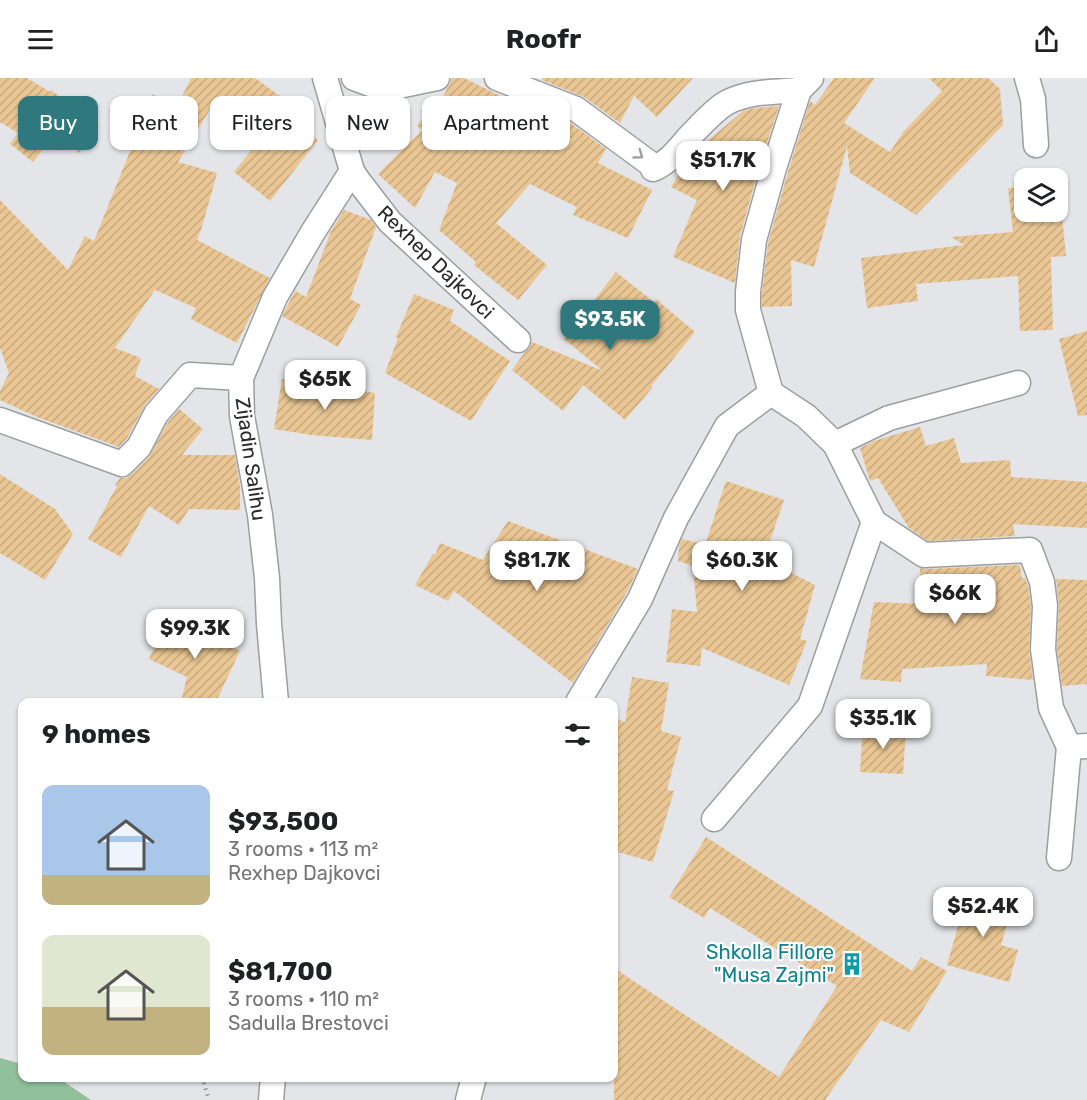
<!DOCTYPE html>
<html lang="en">
<head>
<meta charset="utf-8">
<style>
	:root { --surface:#fff; --page:#f6f6f6; --text:#202124; --muted:#757577; --accent:#2f787d }
	body { margin:0; font-family:Rubik,sans-serif; background:var(--page); color:var(--text); height:100vh; display:flex; flex-direction:column; font-size:22px; white-space:nowrap }
	* { box-sizing:border-box; margin:0 }
	p { font-size:20px; color:var(--muted) }
	.icon { flex:none; width:33px; height:33px; fill:none; stroke:currentColor; stroke-width:2; stroke-linecap:round; stroke-linejoin:round }
	.map { position:relative; flex:1; overflow:hidden }
	.details { position:absolute; left:18px; top:620px; width:600px; height:384px; display:flex; flex-direction:column; background:var(--surface); border-radius:12px; box-shadow:0 2px 4px #0004 }
	.details>* { flex:none }
	.hud { position:absolute; left:18px; top:18px; width:600px; height:54px; display:flex; gap:12px }
	.tools { position:absolute; left:1014px; top:90px; display:grid; gap:12px }
	.tools a { display:grid; place-items:center; width:54px; height:54px; border-radius:12px; background:var(--surface); box-shadow:0 2px 4px #0004; font-size:30px }
	.price { position:absolute; translate:-50% -51px; padding:0 14px; border-radius:12px; background:#fff; color:#222; font-size:20px; line-height:39px; filter:drop-shadow(0 2px 3px #0008) }
	.price::after { content:''; position:absolute; left:50%; top:36px; width:18px; height:14px; margin-left:-9px; background:inherit; clip-path:polygon(0 0,100% 0,50% 100%) }
	.price.active { background:var(--accent); color:#fff }
	ul { padding:0; list-style:none }
	li { display:flex; align-items:center; gap:18px; height:150px; padding:0 24px }
	li span { display:grid; place-items:center; flex:none; width:168px; height:120px; border-radius:12px; color:#555 }
	li>.icon { margin-inline-start:auto }
	span .icon { width:72px; height:72px; fill:#fffc; stroke-width:1 }
	li b { font-size:26px }
	h2 { display:flex; justify-content:space-between; align-items:center; height:72px; padding:0 24px; font-size:26px }
	.pill { padding:0 21px; border-radius:12px; background:var(--surface); box-shadow:0 2px 4px #0004; font-size:21px; line-height:54px }
	.pill.active { background:var(--accent); color:#fff }
	header { display:flex; justify-content:space-between; align-items:center; height:78px; padding:0 24px; background:var(--surface); font-size:27px; font-weight:700 }
	.map>svg:first-child { display:block }
	.pitch { fill:#91c19b }
	.building { fill:url(#building-hatch) }
	.lines { fill:none; stroke-linecap:round; stroke-linejoin:round }
	.minor-casing { stroke:#9d9ea1; stroke-width:27 }
	.path { stroke:#929295; stroke-width:4; stroke-dasharray:1.5 4.5; stroke-linecap:butt }
	.minor { stroke:#fff; stroke-width:24 }
	.oneway { stroke:#9f9f9f }
	.labels { text-anchor:middle; dominant-baseline:central; stroke-width:4.5; stroke-linejoin:round; paint-order:stroke }
	.street-label { font-size:20px; fill:#29292a; stroke:#fff }
	.culture-label { font-size:20px; fill:#0d838f; stroke:#fff; text-anchor:end }
</style>
</head>
<body>
<header><svg class="icon" aria-label="menu" viewBox="0 0 24 24"><path d="M4 6h16M4 12h16M4 18h16"/></svg>Roofr<svg class="icon" aria-label="share" viewBox="0 0 24 24"><path d="M12 15V3M7 8l5-5 5 5M5 13v7h14v-7"/></svg></header>
<div class="map">
<svg width="1087" height="1022" viewBox="0 0 1087 1022">
	<defs>
		<pattern id="building-hatch" width="6" height="6" patternUnits="userSpaceOnUse" patternTransform="scale(1.5)"><rect width="6" height="6" fill="#e9c693"/><path d="M-1 1l2-2M0 6l6-6M5 7l2-2" fill="none" stroke="#c8aa7f"/></pattern>
	</defs>
	<rect width="100%" height="100%" fill="#e4e5e9"/>
	<path class="pitch" d="M0,980L22,986V999H57L91,1022H0Z"/>
	<g class="building">
		<path d="M0,0H27L50,14L51,12L99,48L79,75L67,66L62,73L49,63L33,84L10,66L18,55L0,44Z"/>
		<path d="M191,0H255L284,21L277,30L318,62L270,123L234,94L258,64L211,30L178,84L217,95L202,149L197,162L270,200L237,265L191,241L196,230L155,212L115,270L141,280L135,298L159,311L145,327L127,360L119,369L37,339L0,322V313L9,295L0,270V122L68,192L85,158L94,163L153,16L176,31Z"/>
		<path d="M451,0H464L529,32L531,29L569,44L606,71L598,85L652,112L628,160L573,137L577,129L530,106L496,145L547,187L518,222L474,187L476,184L439,152L457,105L435,94L415,130L378,96L422,52L417,48L432,26L437,30L450,5Z"/>
		<path d="M543,0H693L657,39L634,18L620,45L584,19L542,2Z"/>
		<path d="M834,0H875L844,45L890,74L903,54L942,13L929,0H988L1000,11L1003,47L916,137L850,95L847,68L814,189L791,182L792,228L762,229V215L768,165L788,94L810,23L815,27Z"/>
		<path d="M779,28L760,86L740,158L735,205L673,179L697,122L671,109L688,82L690,80L692,82L706,64L743,33L755,30Z"/>
		<path d="M1059,105L1066,178L1051,179L1053,252L1020,253L1018,198L916,206L918,223L867,230L861,180L964,167L951,159L1013,154L1008,110L1024,108V134H1058Z"/>
		<path d="M344,132L371,142L376,149L350,221L361,227L338,269L282,238L295,213L306,219L331,153Z"/>
		<path d="M616,194L654,224L656,221L695,254L651,308L653,309L625,342L583,307L563,333L512,292L525,274L529,271L532,264L603,293L564,261Z"/>
		<path d="M414,216L454,232L450,243L510,283L471,343L385,295L398,260L396,259Z"/>
		<path d="M1087,253V337L1078,338L1059,261Z"/>
		<path d="M282,301L317,306L315,309L349,311L375,315L372,362L311,357L274,351Z"/>
		<path d="M179,331L203,351L182,377H235L240,409V432L189,431L179,447L149,428L121,479L88,461L117,408L115,407L120,400H126L132,396L149,379L168,344Z"/>
		<path d="M920,349L926,368L954,360L961,385L1010,382L1011,399L1087,404V450L1013,446L1015,458L928,463L909,450L878,400L870,403L860,370L874,363Z"/>
		<path d="M0,396L55,431L73,456L45,502L0,475Z"/>
		<path d="M726,403L784,422L764,481L815,507L800,561L807,563L789,607L702,570L700,588L666,584L672,531L697,534L693,488L678,483L679,468L682,461L705,467Z"/>
		<path d="M508,443L638,491L627,514L573,605L454,513L448,523L415,507L433,476L435,477L440,465L483,482Z"/>
		<path d="M1020,487L1022,500H1025L1028,507L1031,529L1029,571L1033,602L986,598L987,586L902,591L901,604L860,601L874,524L922,526L920,490L925,491Z"/>
		<path d="M1056,501L1087,502V606L1062,608L1057,570L1059,528Z"/>
		<path d="M168,539L240,573L216,624H181L187,599L149,581Z"/>
		<path d="M632,599L669,605L661,653L681,659L667,712L674,713L653,784L614,773V640L625,644Z"/>
		<path d="M863,648L906,650L903,696L860,694Z"/>
		<path d="M706,759L912,893L921,879L947,893L909,954L881,942L825,1022H614V890L779,999L837,908L710,830L704,840L669,819Z"/>
		<path d="M968,813L1013,826L1001,867L1018,872L1009,904L947,887Z"/>
	</g>
	<g class="lines">
		<g class="minor-casing">
			<g id="minor">
				<path d="M325,0L352,93L357,101L390,144L518,262"/>
				<path d="M354,0L384,11L437,0"/>
				<path d="M497,0L576,31L652,87L653,91C670,84 679,70 691,57C702,46 713,33 726,25C748,13 775,14 799,12"/>
				<path d="M1027,0L1033,21L1036,67"/>
				<path d="M771,315L748,232V214L754,162L774,90L799,12L811,0"/>
				<path d="M0,342L122,386L139,369L156,336L190,297L241,300"/>
				<path d="M835,366L889,340L1018,305"/>
				<path d="M874,444L924,477L1030,472L1042,504L1045,528L1043,571L1051,630L1069,669L1087,668"/>
				<path d="M276,624L269,546L267,500L260,437L242,338L241,300L275,219L313,154L352,93"/>
				<path d="M578,624L640,521L676,440L727,348L771,315"/>
				<path d="M714,741L810,628L874,444L835,366L806,338L771,315"/>
				<path d="M1059,780L1069,669"/>
				<path d="M271,1022L273,999"/>
				<path d="M468,1022L474,999"/>
			</g>
		</g>
		<path class="path" d="M202,999L209,1022"/>
		<use href="#minor" class="minor"/>
	</g>
	<defs><path id="oneway-chevron" d="M-2-3.5L2.5 0L-2 3.5" fill="none" stroke-width="1.6" stroke-linecap="round" stroke-linejoin="round" transform="scale(1.5)"/></defs>
	<use class="oneway" href="#oneway-chevron" transform="translate(639 77) rotate(36)"/>
	<defs>
		<g id="building-bare" transform="scale(1.8)"><path d="M-4-6H4V6H1V3H-1V6H-4ZM-2.5-4.3h1.7v1.8h-1.7ZM.8-4.3h1.7v1.8H.8ZM-2.5-1h1.7V.8h-1.7ZM.8-1h1.7V.8H.8Z" fill="#0f9aa8" stroke="#fff" stroke-width="2.5" paint-order="stroke"/></g>
	</defs>
	<g fill-rule="evenodd">
		<use href="#building-bare" x="852" y="886"/>
	</g>
	<g class="labels">
		<g class="street-label">
			<text transform="translate(436 184) rotate(44)">Rexhep Dajkovci</text>
			<text transform="translate(251 381) rotate(82)">Zijadin Salihu</text>
		</g>
		<g class="culture-label">
			<text x="834" y="874">Shkolla Fillore<tspan x="834" dy="23">"Musa Zajmi"</tspan></text>
		</g>
	</g>
</svg>
<div class="tools">
<a><svg class="icon" aria-label="layers" viewBox="0 0 24 24"><path d="M12 4l9 5-9 5-9-5zM3 14l9 5 9-5"/></svg></a>
</div>
<b class="price" style="left:723px;top:114px">$51.7K</b>
<b class="price active" style="left:610px;top:273px">$93.5K</b>
<b class="price" style="left:325px;top:333px">$65K</b>
<b class="price" style="left:537px;top:514px">$81.7K</b>
<b class="price" style="left:742px;top:514px">$60.3K</b>
<b class="price" style="left:955px;top:547px">$66K</b>
<b class="price" style="left:195px;top:582px">$99.3K</b>
<b class="price" style="left:883px;top:672px">$35.1K</b>
<b class="price" style="left:983px;top:860px">$52.4K</b>
<div class="hud">
<a class="pill active">Buy</a>
<a class="pill">Rent</a>
<a class="pill">Filters</a>
<a class="pill">New</a>
<a class="pill">Apartment</a>
</div>
<section class="details">
<h2>9 homes<svg class="icon" aria-label="filters" viewBox="0 0 24 24"><path d="M4 7h16M4 17h16"/><circle cx="9" cy="7" r="2"/><circle cx="15" cy="17" r="2"/></svg></h2>
<ul>
<li><span style="background:linear-gradient(#a9c7e8 75%,#c2b280 0)"><svg class="icon" aria-label="home" viewBox="0 0 24 24"><path d="M3 11l9-7 9 7M6 9v11h12V9"/></svg></span><div><b>$93,500</b><p>3 rooms · 113 m²</p><p>Rexhep Dajkovci</p></div></li>
<li><span style="background:linear-gradient(#dfe7d0 60%,#c2b280 0)"><svg class="icon" aria-label="home" viewBox="0 0 24 24"><path d="M3 11l9-7 9 7M6 9v11h12V9"/></svg></span><div><b>$81,700</b><p>3 rooms · 110 m²</p><p>Sadulla Brestovci</p></div></li>
</ul>
</section>
</div>
</body>
</html>
